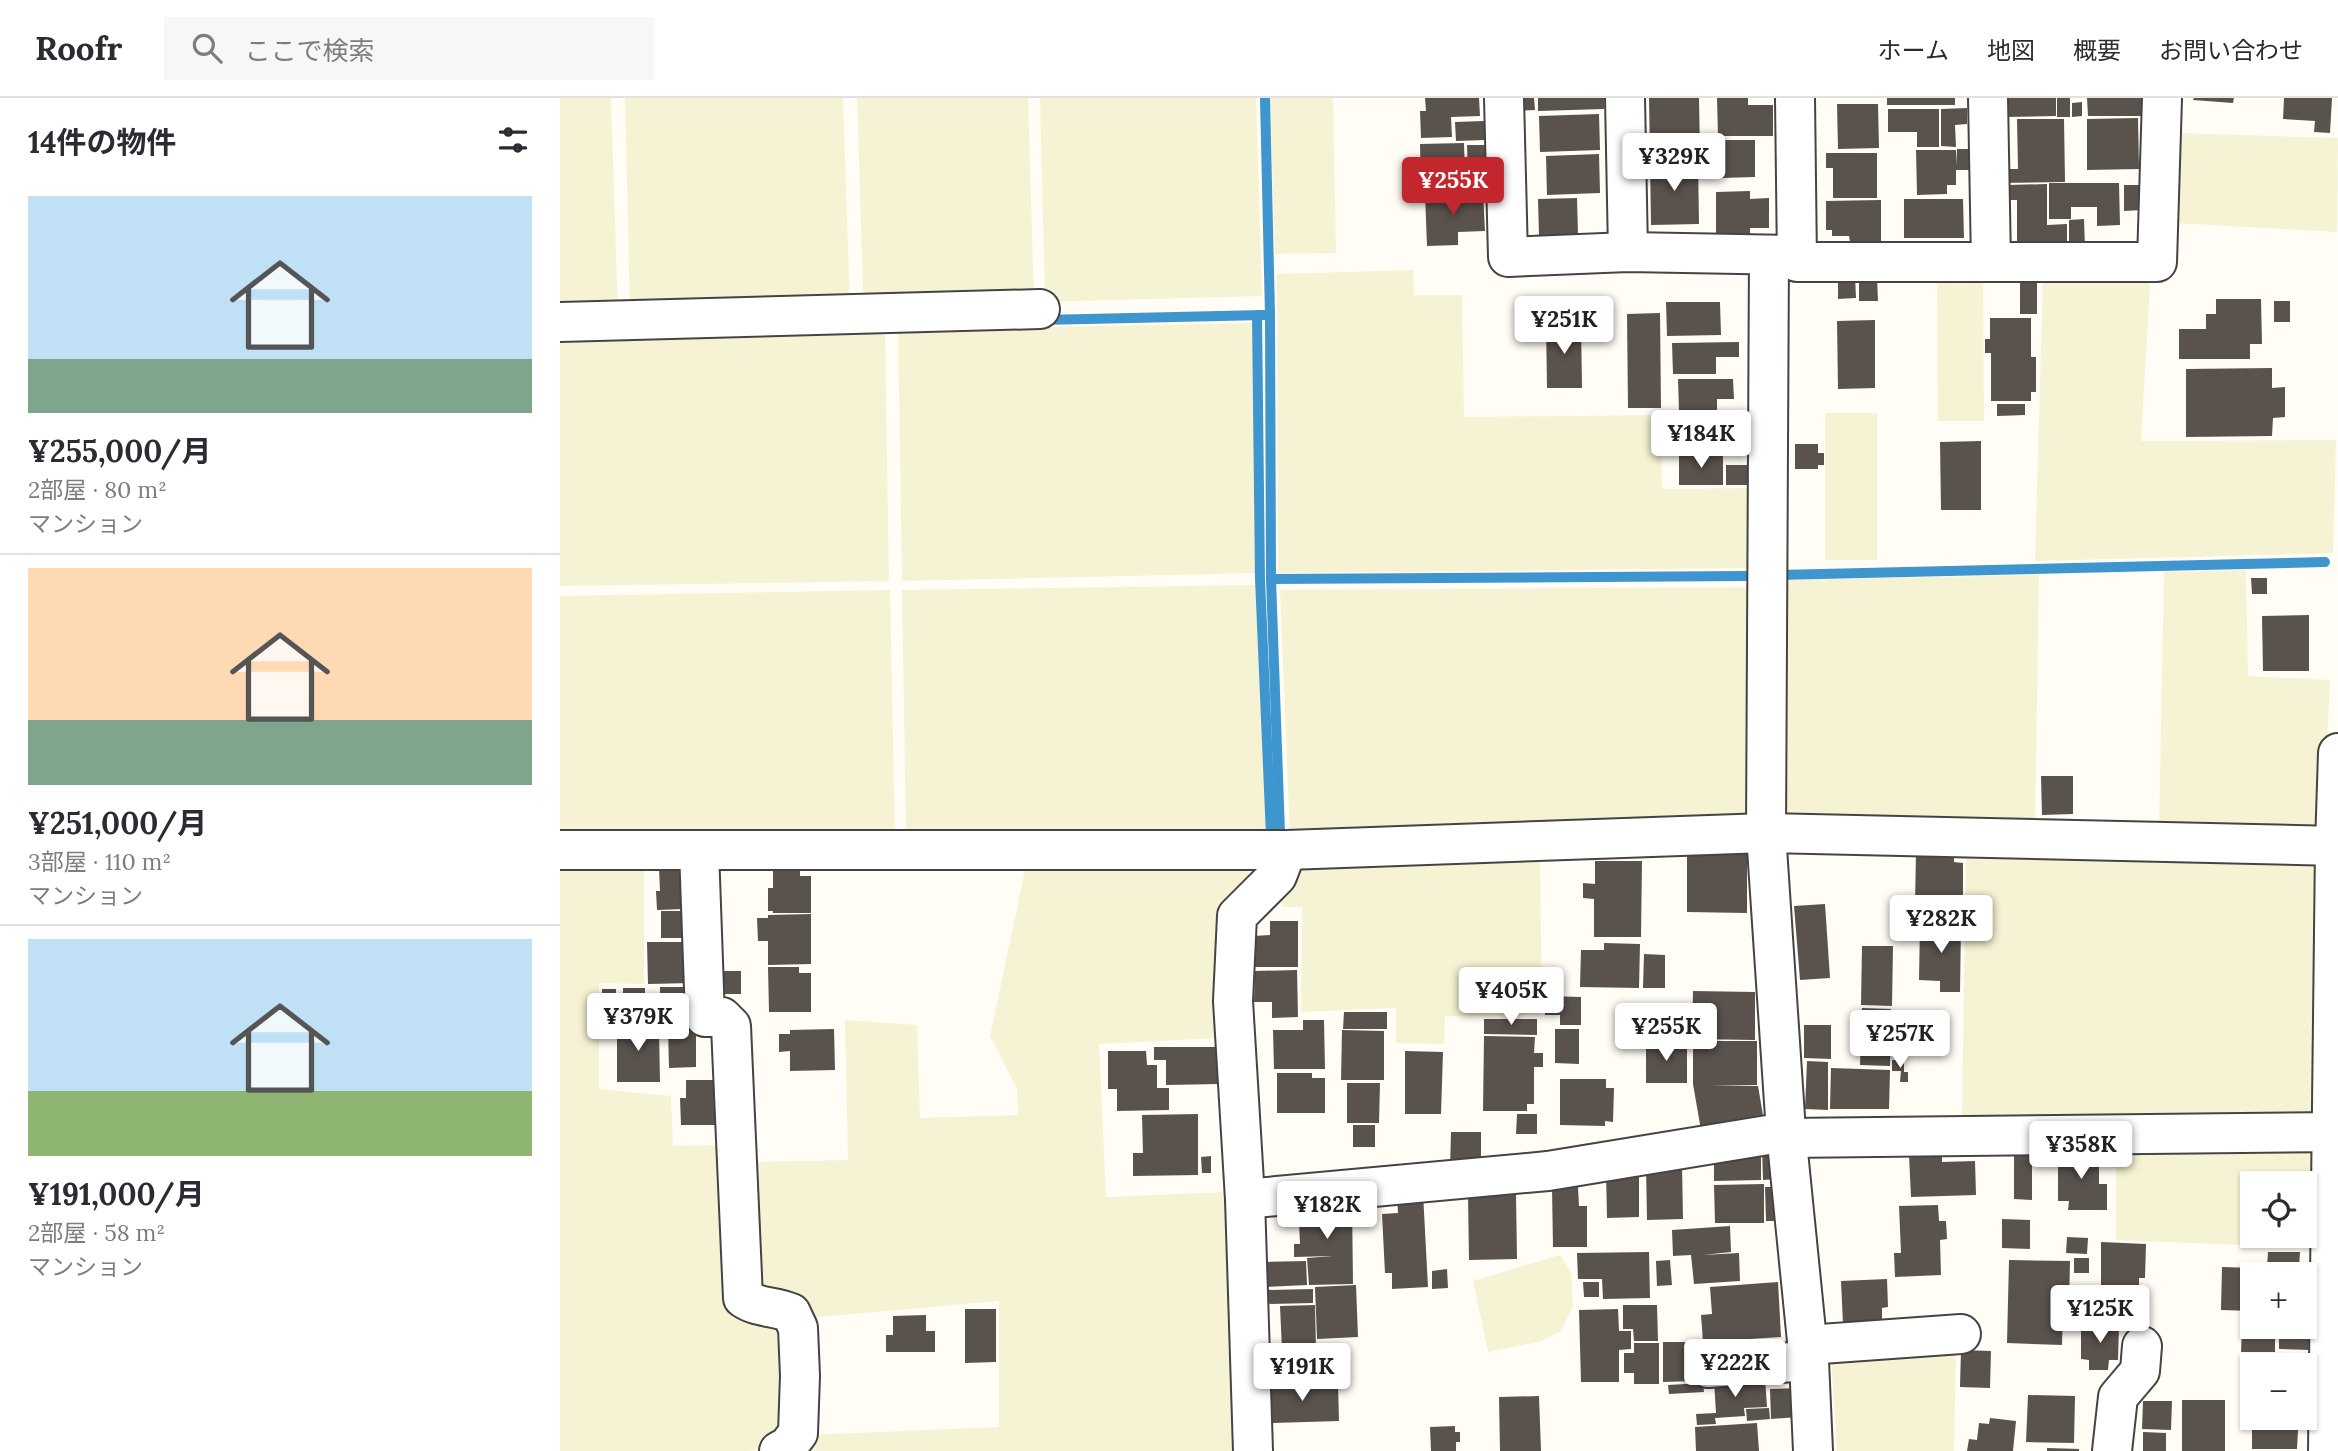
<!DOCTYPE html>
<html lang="ja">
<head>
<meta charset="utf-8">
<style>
	:root { --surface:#fff; --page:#f7f7f7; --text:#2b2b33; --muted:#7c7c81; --line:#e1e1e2; --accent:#c4262e }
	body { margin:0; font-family:Lora,"Noto Sans JP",serif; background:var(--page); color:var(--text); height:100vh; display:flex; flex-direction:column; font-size:26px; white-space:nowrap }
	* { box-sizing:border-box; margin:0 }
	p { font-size:23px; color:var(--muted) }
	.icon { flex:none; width:38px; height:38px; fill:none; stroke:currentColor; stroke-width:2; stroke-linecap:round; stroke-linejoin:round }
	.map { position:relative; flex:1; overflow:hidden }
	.sheet { display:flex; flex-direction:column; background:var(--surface); width:560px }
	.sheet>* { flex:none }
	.tools { position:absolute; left:1680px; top:1073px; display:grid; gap:14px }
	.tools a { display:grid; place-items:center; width:77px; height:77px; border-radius:0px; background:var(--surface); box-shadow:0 2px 5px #0004; font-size:35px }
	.price { position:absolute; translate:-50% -60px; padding:0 16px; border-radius:7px; background:#fff; color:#222; font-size:23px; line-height:46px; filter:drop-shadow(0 2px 4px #0008) }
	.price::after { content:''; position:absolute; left:50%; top:42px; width:21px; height:16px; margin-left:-10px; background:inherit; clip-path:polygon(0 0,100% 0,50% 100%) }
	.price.on { background:var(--accent); color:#fff }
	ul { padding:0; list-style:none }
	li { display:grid; align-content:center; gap:14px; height:371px; padding:0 28px }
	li+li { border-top:2px solid var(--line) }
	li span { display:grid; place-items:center; height:217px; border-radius:0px; color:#555 }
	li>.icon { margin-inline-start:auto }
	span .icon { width:126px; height:126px; fill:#fffc; stroke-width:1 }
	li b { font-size:30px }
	h2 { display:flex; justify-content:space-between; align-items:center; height:84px; padding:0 28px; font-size:30px }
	header { display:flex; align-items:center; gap:42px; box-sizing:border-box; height:98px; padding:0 35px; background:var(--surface); border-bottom:2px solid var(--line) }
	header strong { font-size:33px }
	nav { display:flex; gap:38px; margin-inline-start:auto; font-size:24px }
	.search { width:490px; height:63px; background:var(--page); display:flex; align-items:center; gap:18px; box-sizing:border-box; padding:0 24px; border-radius:0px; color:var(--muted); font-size:26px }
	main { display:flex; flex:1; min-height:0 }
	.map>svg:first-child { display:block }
	.farmland { fill:#f6f3d4; fill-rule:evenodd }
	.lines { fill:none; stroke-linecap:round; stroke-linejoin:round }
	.stream { stroke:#3f96cf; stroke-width:10 }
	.building { fill:#5a524d }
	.minor-casing { stroke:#444; stroke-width:42 }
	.minor { stroke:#fff; stroke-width:38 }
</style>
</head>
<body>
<header>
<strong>Roofr</strong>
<div class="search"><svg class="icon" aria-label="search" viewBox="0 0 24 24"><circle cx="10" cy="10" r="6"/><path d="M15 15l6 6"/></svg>ここで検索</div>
<nav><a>ホーム</a><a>地図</a><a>概要</a><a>お問い合わせ</a></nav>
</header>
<main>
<section class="sheet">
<h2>14件の物件<svg class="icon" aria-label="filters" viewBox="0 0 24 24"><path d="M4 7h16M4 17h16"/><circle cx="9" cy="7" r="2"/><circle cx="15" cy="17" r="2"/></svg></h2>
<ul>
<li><span style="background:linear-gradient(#bfe0f5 75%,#7fa58c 0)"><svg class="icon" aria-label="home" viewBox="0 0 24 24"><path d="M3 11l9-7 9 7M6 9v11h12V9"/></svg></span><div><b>¥255,000/月</b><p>2部屋 · 80 m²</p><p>マンション</p></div></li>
<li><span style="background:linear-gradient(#ffd9b3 70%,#7fa58c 0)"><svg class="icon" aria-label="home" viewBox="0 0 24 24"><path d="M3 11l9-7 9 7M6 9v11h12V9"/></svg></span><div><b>¥251,000/月</b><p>3部屋 · 110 m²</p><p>マンション</p></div></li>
<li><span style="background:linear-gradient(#bfe0f5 70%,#8fb573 0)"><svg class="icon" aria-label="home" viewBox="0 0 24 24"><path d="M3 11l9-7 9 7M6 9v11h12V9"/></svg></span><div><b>¥191,000/月</b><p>2部屋 · 58 m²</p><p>マンション</p></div></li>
</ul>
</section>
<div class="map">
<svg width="1778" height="1353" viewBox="0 0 1778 1353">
	<rect width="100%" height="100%" fill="#fffdf5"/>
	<g class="farmland">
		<path d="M0,0H51L58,216L0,217Z"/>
		<path d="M65,0H283L290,209L70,215Z"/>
		<path d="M297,0H468L474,202L319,208L303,192Z"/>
		<path d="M480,0H696L702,198L485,204Z"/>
		<path d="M710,0H773L776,155L715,156Z"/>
		<path d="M1617,35L1778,40L1777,134L1616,125Z"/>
		<path d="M853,172L854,197H902L904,319L1101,317L1102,391L1193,390L1194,470L718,475L717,176Z"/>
		<path d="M1483,178L1584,179L1590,187L1581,343L1776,342L1773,455L1475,463Z"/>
		<path d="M1377,180H1423L1424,323H1378Z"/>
		<path d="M693,225L696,475L342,483L338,232Z"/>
		<path d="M325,234L329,483L0,488V242Z"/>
		<rect x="1265" y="315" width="52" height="147"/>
		<path d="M1686,472L1688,578L1770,582L1764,715L1749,736L1599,731L1604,474Z"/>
		<path d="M1479,477L1475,729L1234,723L1225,714L1223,482Z"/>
		<path d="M695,487L707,739L346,740L342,492Z"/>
		<path d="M1194,489V710L1184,721L730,738L720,492Z"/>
		<path d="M330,492L335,740L0,741V498Z"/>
		<path d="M1406,749L1748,758L1763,775L1759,1008L1752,1016L1402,1018Z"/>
		<path d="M980,760L982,917L885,918L884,946L836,945V910L741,914L742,809H723L718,798L738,770Z"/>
		<path d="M0,768L84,769V886L39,885V991L111,998L113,1048L167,1047L171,1209L222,1222L230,1333L206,1350L189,1353H0Z"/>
		<path d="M688,768V780L662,811L658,940L539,946L546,1099L667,1094L679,1353H239L249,1337L439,1329V1203L248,1220L201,1197L188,1064L288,1062L285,922L357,927L360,1020L458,1017L457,991L430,938L465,772Z"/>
		<path d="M1753,1043L1761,1150L1556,1142V1045ZM1692,1085H1745V1138H1692Z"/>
		<path d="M1000,1157L1011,1174L1013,1208L1001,1233L982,1243L928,1254L913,1183Z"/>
		<path d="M1396,1253L1394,1353H1277L1271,1255Z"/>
	</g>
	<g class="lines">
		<g class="stream">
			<path d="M705,0L710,217L711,481L720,735"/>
			<path d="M697,217L700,481L711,738"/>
			<path d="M482,222L704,217"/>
			<path d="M711,481L1187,478"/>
			<path d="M1218,481V477L1765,464"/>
		</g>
	</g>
	<g class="building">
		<path d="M865,0H919L920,18L891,19L892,39L861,40L860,13H866Z"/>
		<path d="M952,0H974L975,12L953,13Z"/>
		<path d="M978,0H1044V11L978,13Z"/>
		<path d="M1089,0H1139L1140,57L1090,58Z"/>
		<path d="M1157,0H1188V7H1213V38H1158Z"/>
		<rect x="1327" y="0" width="68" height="7"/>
		<path d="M1444,0H1496V18L1444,19Z"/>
		<rect x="1497" y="0" width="13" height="19"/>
		<path d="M1527,0H1586V18H1528Z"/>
		<path d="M1634,0H1674L1673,5L1633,2Z"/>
		<path d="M1724,0H1772L1770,35L1754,34L1755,23L1723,21Z"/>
		<path d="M1522,4V18L1512,19V5Z"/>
		<path d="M1277,6H1318L1319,50L1278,51Z"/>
		<path d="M1407,10V26L1395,27L1396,49L1381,48V11Z"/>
		<path d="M1328,11H1379V49H1357V34H1328Z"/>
		<path d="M1039,16L1040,52L980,54L979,18Z"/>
		<path d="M1578,20L1579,71L1527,72V21Z"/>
		<path d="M1457,21H1504L1505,84L1437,85V71H1458Z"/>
		<path d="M924,23L925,42L896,43L895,24Z"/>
		<path d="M1162,42H1195V79L1162,80Z"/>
		<path d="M904,45L905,78H898V90L861,91L860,46Z"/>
		<path d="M907,47H927L928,77H908Z"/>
		<path d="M1397,51H1409V72H1396V87H1387V96L1357,97L1356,52H1396L1397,67Z"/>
		<path d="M1266,55H1317V100H1273V70H1266Z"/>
		<path d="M1039,56L1040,95L987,97L986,58Z"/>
		<path d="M1090,63H1138L1139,126L1091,127Z"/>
		<path d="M1489,85H1559L1560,127L1537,128V109H1511V121H1489Z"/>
		<path d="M1487,86V127L1507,126V150L1457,151V102H1447L1448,87Z"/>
		<path d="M1564,87H1582V112L1564,113Z"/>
		<path d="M1190,93V101L1209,100V130H1190V138L1156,139V94Z"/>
		<path d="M923,94L925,133L898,134V147L867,148L865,96Z"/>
		<path d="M1017,100L1018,137L979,138L978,101Z"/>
		<path d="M1344,101H1403L1404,140H1344Z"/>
		<path d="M1321,102V144H1290L1289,138H1272V132H1266V103Z"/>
		<path d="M1524,121L1525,149H1509V122Z"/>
		<path d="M1295,178L1296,200L1278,201V179Z"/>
		<path d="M1299,179H1317L1318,203H1299Z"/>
		<rect x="1460" y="181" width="17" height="35"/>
		<path d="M1656,201H1701L1702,246H1690V261H1619V231H1646V216H1656Z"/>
		<rect x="1714" y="203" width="16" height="21"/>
		<path d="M1106,204H1160L1161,237L1107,238Z"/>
		<path d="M1100,215L1101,310H1068L1067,216Z"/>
		<path d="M1430,220H1471V259H1476V294H1471V303H1431V255H1425V241H1430Z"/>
		<path d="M1315,222V290L1278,291L1277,223Z"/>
		<path d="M1021,225L1022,290H987L986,226Z"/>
		<path d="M1179,244V259H1156V276H1113L1112,245Z"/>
		<path d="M1712,270V290L1725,289V319L1713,320L1712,338L1626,339V271Z"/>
		<path d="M1118,281H1173L1174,301H1157V312L1119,313Z"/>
		<path d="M1437,306H1465V317L1437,318Z"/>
		<path d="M1164,316V353H1115L1114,317Z"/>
		<path d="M1421,343V412H1381L1380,344Z"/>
		<path d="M1235,346H1258V355H1264V367H1258V371H1235Z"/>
		<path d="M1163,356V387H1119V357Z"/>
		<rect x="1166" y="367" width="26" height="20"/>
		<path d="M1691,480H1707V496H1692Z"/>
		<path d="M1749,517V573H1703L1702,518Z"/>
		<path d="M1481,678H1513V716L1482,717Z"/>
		<path d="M1127,751L1187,752V815L1127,814Z"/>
		<path d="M1356,754L1394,755V764L1403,765V801H1393L1394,807L1355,806Z"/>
		<path d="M1035,763H1082L1081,839H1034V801L1023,800V785L1035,786Z"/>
		<path d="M213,768H240V778H251V815H213V813H208V790H213Z"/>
		<path d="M99,770H124L125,811L97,812L96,793H100Z"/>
		<path d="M1265,806L1270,880L1240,882L1234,808Z"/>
		<path d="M1361,809H1401V825L1361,824Z"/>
		<path d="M101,813H133L132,840H101Z"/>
		<path d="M251,816V866L208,867V843H198L197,820H208V817Z"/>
		<path d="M1336,819L1344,820L1343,841H1335Z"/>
		<path d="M710,823H738V869H694L693,838L710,837Z"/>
		<path d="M1360,825L1401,826L1400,894H1380V883L1359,882Z"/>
		<path d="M87,844H131L132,885L88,886Z"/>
		<path d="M1044,845L1080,846L1079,890L1020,889L1021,852H1044Z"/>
		<path d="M1302,848H1333L1332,908L1301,907Z"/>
		<path d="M1084,856L1105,857V890H1083Z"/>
		<path d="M208,869H239V875H251V914H209Z"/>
		<path d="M737,872L738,919L712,920V904H694L695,873Z"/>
		<rect x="158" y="873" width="23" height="23"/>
		<path d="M100,889H132L133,924H100V916H89V904H100Z"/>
		<path d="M63,890H85V907L63,908Z"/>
		<rect x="42" y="891" width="14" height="25"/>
		<path d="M1133,893L1195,894V942L1132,941Z"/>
		<path d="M985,898L1021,899V927H1000V917H985Z"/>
		<path d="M1302,910L1331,911L1330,968L1300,967Z"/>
		<path d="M784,914H827V931H783Z"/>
		<path d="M1341,915H1353L1352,947H1340V944L1334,943V924H1340Z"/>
		<path d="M924,921H977V937L924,936Z"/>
		<path d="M743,922H764L765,971H714L713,932H743Z"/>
		<path d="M84,923V932H99L100,984H57V924Z"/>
		<path d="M1244,927H1271V961L1244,960Z"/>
		<path d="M108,929H136V969L109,970Z"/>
		<path d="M274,931L275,972L230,973V953L219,954V936H230V932Z"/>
		<path d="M995,931H1019V966L995,965Z"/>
		<path d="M782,932L824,933V982H781Z"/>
		<path d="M924,938L975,939L974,955H983V969H974V1006H967V1013H923Z"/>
		<path d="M1133,943H1197V987H1149L1198,988L1205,1029L1142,1038L1133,986Z"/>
		<path d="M1086,945L1127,946V985H1086Z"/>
		<path d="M594,949H659L660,986L606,987V962H594Z"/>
		<path d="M548,953H586L587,967H597V990H609V1012L557,1013V991H548Z"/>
		<path d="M845,953L883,954L881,1016H845Z"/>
		<path d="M1332,962H1344V974H1348V984H1340L1341,973H1332Z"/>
		<path d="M1247,963L1268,964V1012L1245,1011Z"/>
		<path d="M1271,970L1330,972L1329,1011H1270Z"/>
		<path d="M717,975H752V980H765V1015H717Z"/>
		<path d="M1000,981H1046V990H1054L1053,1024L1045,1023V1028L1000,1027Z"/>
		<path d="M126,982H158L159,1027H121L120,1000H126Z"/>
		<path d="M787,985H820L819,1025H787Z"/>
		<path d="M638,1016V1077L573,1078V1055H583L582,1017Z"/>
		<path d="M957,1016H977V1036H956Z"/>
		<rect x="793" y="1027" width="22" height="22"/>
		<path d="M891,1034H921V1071H890Z"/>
		<path d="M1217,1048L1218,1081L1203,1082L1202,1049Z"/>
		<path d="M1201,1049V1082L1154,1083V1050Z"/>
		<path d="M1498,1052L1539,1053V1086H1547V1112H1508L1509,1103H1498Z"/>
		<path d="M1454,1053H1472V1102L1454,1101Z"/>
		<path d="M1382,1055V1064L1415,1063L1416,1097L1351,1099L1349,1057Z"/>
		<path d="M651,1058V1075H642L641,1059Z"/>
		<path d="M1086,1067H1122L1123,1121L1087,1122Z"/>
		<path d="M1079,1072V1119L1047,1120L1046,1073Z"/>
		<path d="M1204,1086V1125H1155L1154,1087Z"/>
		<path d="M1018,1089L1019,1108H1027V1149H993L992,1090Z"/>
		<path d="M1205,1089H1219L1220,1123H1206Z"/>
		<path d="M863,1095L868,1189L832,1191V1175H825L822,1116L838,1115L837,1097Z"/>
		<path d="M956,1097L957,1161L909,1162L908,1098Z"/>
		<path d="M792,1102L793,1186L749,1187L747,1160L773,1158L734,1159V1146H740L738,1105Z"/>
		<path d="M1378,1107L1379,1123H1386L1387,1141L1380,1142L1381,1177L1335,1179L1334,1155H1341L1339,1108Z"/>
		<path d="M1442,1121L1470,1122V1151L1442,1150Z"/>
		<path d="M1170,1128L1171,1154L1143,1157L1179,1155L1180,1183L1134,1186L1131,1157L1113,1158L1112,1132Z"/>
		<path d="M1507,1139L1528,1140L1527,1156L1506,1155Z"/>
		<path d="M1541,1144L1586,1146L1585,1180H1579V1193L1541,1192Z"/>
		<path d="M1089,1154L1090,1200L1043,1201L1042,1181H1018L1017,1155Z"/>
		<path d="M1708,1154H1740L1739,1170L1707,1169Z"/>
		<rect x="1514" y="1160" width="15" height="15"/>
		<path d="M1110,1162L1112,1187L1097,1188L1096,1163Z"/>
		<path d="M1449,1162L1510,1163L1509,1206H1503L1502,1247L1447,1245Z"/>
		<path d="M746,1163L747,1187L705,1189L704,1164Z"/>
		<path d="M1662,1169L1729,1171V1176H1692V1213L1661,1212Z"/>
		<path d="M887,1171L888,1190L872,1191V1173Z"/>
		<path d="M1327,1181L1328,1209L1322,1210V1225L1283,1226L1281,1183Z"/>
		<path d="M1023,1184H1039V1199H1024Z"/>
		<path d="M1218,1184L1221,1239L1143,1244L1141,1217L1152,1216L1150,1189Z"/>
		<path d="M796,1187L798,1239L757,1241L755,1189Z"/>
		<path d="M753,1191V1205L705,1206V1192Z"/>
		<path d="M755,1207L756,1251L722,1252L720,1208Z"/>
		<path d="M1063,1207H1097L1098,1243H1074L1073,1231H1063Z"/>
		<path d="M405,1211H436V1264L405,1265Z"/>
		<path d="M1058,1211L1059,1233H1071V1251L1059,1252V1284H1021L1019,1212Z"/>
		<path d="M366,1217V1233H375V1254H326V1237H333V1218Z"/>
		<path d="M1745,1219H1750V1252L1719,1251V1228H1745Z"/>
		<path d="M1521,1226L1559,1228L1558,1262H1549L1548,1272H1529V1262L1521,1261Z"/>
		<path d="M1715,1229V1254H1681L1682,1230Z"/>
		<path d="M1103,1244H1132L1134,1283L1103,1284Z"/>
		<path d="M1074,1245H1099V1286H1074V1275H1064V1255H1074Z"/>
		<path d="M1401,1252L1431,1253L1430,1290L1400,1289Z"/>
		<path d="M1681,1256H1728V1267H1692V1304H1681Z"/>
		<path d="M776,1257L777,1284L702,1287L701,1264L718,1263V1259Z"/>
		<path d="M1205,1280L1207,1309L1184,1310L1185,1318L1155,1320L1156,1326L1137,1327L1136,1316L1156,1315L1154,1283Z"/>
		<path d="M1143,1285L1144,1294L1109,1296L1108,1287Z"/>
		<path d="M778,1286L779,1323L713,1325L712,1311H703V1288Z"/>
		<path d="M1237,1290L1239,1319L1211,1321L1210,1291Z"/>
		<path d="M1468,1297L1515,1298L1514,1345L1466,1344Z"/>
		<path d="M979,1298L981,1353H940L939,1299Z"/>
		<rect x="1622" y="1302" width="43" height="51"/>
		<path d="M1583,1303H1612L1611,1332L1582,1331Z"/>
		<path d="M1209,1310L1210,1321L1187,1323L1186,1311Z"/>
		<path d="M1430,1320L1456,1323L1453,1353H1407L1409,1341L1417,1342L1419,1325L1429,1326Z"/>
		<path d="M1692,1320H1729V1332H1738L1737,1351H1692Z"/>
		<path d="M1197,1325L1199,1353H1136L1135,1329Z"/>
		<path d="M895,1328V1334H900V1344H896V1353H871L870,1329Z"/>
		<path d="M1583,1334L1606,1335V1353H1583Z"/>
		<path d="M1487,1350L1519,1351V1353H1487Z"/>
	</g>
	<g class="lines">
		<g class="minor-casing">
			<g id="minor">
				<path d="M944,0L948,159L1068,154L1235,157"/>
				<path d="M1065,0L1068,154"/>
				<path d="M1235,0L1237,164H1597L1602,0"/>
				<path d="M1428,0L1431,164"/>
				<path d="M1209,157L1206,735L1226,1034L1249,1263L1253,1353"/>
				<path d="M0,224L480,211"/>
				<path d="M0,752H727L1206,735L1778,748"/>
				<path d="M139,752L145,919H162L171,928L183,1200C197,1210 215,1208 231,1215L238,1230L240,1278L238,1335L228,1348L219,1353"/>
				<path d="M1227,1040L1778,1034"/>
				<path d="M685,1101L988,1073L1226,1034"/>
				<path d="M1247,1247L1401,1236"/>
				<path d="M1148,1270L1249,1263"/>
				<path d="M693,1353L685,1101L673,903L677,818L717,778L727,752"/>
				<path d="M1552,1353L1558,1299L1580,1273L1582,1248"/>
				<path d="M1768,1353L1775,748L1778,655"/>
			</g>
		</g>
		<use href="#minor" class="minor"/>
	</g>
</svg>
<div class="tools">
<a><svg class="icon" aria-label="locate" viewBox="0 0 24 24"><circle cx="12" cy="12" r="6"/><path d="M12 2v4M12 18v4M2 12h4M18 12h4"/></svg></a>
<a>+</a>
<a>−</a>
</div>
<b class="price" style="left:1114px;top:95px">¥329K</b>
<b class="price on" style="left:893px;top:119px">¥255K</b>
<b class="price" style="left:1004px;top:258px">¥251K</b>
<b class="price" style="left:1141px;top:372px">¥184K</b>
<b class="price" style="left:1381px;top:857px">¥282K</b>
<b class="price" style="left:951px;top:929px">¥405K</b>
<b class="price" style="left:78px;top:955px">¥379K</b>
<b class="price" style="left:1106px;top:965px">¥255K</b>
<b class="price" style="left:1340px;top:972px">¥257K</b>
<b class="price" style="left:1521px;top:1083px">¥358K</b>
<b class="price" style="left:767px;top:1143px">¥182K</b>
<b class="price" style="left:1540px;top:1247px">¥125K</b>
<b class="price" style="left:1175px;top:1301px">¥222K</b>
<b class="price" style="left:742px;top:1305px">¥191K</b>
</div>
</main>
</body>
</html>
